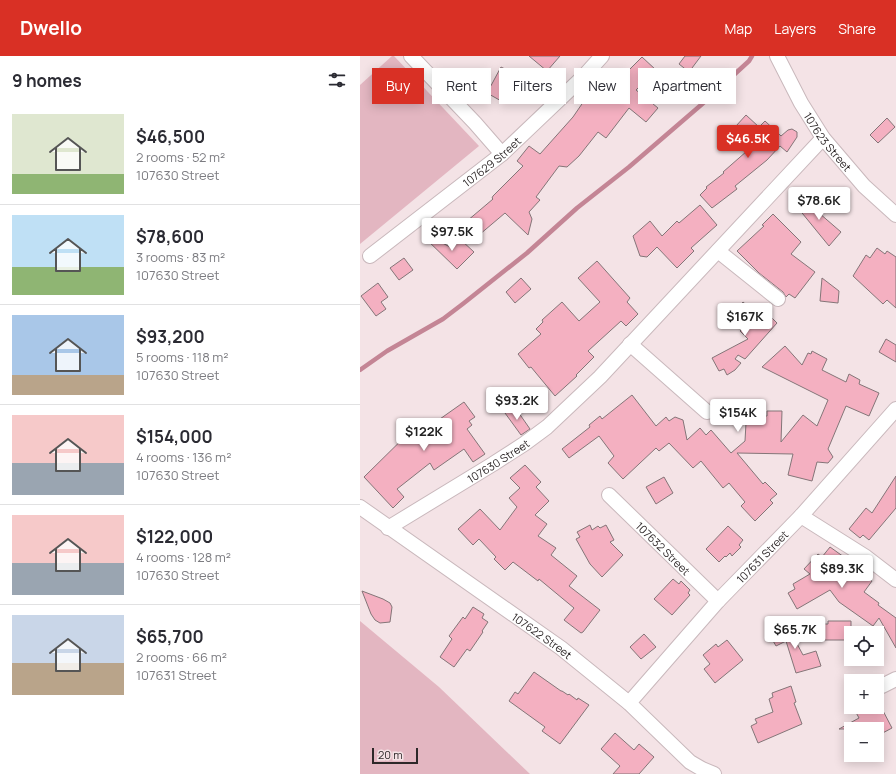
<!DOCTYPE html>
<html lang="en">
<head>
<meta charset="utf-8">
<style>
	:root { --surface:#fff; --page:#f2f2f3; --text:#2b2b33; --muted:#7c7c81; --line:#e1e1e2; --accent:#d93025 }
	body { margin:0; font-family:Manrope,sans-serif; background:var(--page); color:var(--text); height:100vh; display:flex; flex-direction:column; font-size:15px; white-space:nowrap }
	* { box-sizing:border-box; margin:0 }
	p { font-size:13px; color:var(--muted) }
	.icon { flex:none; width:22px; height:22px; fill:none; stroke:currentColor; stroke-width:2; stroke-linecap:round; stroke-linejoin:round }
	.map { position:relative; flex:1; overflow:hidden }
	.drawer { display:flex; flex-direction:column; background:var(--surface); width:360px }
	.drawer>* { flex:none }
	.guide { position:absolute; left:12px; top:12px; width:380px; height:36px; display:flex; gap:8px }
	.buttons { position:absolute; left:484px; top:570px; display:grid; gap:8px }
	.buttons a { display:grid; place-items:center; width:40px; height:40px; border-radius:0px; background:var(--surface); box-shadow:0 2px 10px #0003; font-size:20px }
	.scale { position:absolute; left:12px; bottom:10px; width:46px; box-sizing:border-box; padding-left:4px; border:2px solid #2e2829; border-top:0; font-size:11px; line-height:14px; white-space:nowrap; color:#2e2829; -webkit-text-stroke:3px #f4e3e6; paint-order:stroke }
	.price { position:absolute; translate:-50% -34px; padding:0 9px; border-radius:4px; background:#fff; color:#222; font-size:13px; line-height:26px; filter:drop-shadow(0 1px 2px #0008) }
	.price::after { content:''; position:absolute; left:50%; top:24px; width:12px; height:9px; margin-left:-6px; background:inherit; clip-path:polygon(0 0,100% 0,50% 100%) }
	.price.active { background:var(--accent); color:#fff }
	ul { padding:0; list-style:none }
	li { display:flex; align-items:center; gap:12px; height:100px; padding:0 12px }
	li+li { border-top:1px solid var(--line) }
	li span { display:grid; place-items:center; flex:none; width:112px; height:80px; border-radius:0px; color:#555 }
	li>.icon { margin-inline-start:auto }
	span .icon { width:48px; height:48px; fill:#fffc; stroke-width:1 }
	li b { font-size:17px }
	h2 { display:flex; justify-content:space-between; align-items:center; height:48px; padding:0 12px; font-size:17px }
	.pill { padding:0 14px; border-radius:0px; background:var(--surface); box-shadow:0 2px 10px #0003; font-size:14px; line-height:36px }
	.pill.active { background:var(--accent); color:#fff }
	header { display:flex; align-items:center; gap:24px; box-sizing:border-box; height:56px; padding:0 20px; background:var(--accent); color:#fff }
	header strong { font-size:19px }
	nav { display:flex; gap:22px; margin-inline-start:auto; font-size:14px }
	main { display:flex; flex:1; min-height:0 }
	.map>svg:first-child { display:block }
	.green { fill:#e3b6c1 }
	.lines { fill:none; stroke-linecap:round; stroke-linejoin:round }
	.stream { stroke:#c48595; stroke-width:4.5 }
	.building { fill:#f4b0c1; stroke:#847578 }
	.street-casing { stroke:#c9b8bc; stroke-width:16 }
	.street { stroke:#fff; stroke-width:14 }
	.labels { text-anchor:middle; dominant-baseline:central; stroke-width:3; stroke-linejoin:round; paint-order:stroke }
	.street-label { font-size:11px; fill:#2e2829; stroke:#f4e3e6 }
</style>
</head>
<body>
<header>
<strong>Dwello</strong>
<nav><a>Map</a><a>Layers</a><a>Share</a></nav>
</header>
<main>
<section class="drawer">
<h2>9 homes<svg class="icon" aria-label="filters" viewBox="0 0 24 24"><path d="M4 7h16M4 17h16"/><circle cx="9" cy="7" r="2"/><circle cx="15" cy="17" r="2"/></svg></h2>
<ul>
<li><span style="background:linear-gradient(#dfe7d0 75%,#8fb573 0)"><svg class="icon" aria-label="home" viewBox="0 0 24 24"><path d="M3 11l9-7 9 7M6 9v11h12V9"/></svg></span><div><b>$46,500</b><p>2 rooms · 52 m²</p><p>107630 Street</p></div></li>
<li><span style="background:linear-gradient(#bfe0f5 65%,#8fb573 0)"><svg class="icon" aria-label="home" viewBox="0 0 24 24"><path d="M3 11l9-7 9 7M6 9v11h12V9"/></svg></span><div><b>$78,600</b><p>3 rooms · 83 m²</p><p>107630 Street</p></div></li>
<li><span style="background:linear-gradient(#a9c7e8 75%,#b9a48a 0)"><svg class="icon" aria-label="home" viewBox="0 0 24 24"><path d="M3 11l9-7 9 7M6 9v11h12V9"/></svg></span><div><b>$93,200</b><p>5 rooms · 118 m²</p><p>107630 Street</p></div></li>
<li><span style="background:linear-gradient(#f6c9c9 60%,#9aa5b1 0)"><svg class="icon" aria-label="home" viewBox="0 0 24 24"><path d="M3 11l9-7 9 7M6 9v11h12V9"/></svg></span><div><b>$154,000</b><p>4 rooms · 136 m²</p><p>107630 Street</p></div></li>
<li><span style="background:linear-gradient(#f6c9c9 60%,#9aa5b1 0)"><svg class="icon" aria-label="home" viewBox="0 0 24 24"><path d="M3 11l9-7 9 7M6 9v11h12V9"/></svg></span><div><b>$122,000</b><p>4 rooms · 128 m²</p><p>107630 Street</p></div></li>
<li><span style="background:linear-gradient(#c9d6e8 60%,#b9a48a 0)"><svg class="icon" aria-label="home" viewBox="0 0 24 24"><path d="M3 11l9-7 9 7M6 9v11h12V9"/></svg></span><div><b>$65,700</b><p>2 rooms · 66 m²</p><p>107631 Street</p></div></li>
</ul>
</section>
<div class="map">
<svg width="536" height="718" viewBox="0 0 536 718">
	<rect width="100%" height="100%" fill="#f4e3e6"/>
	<g class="green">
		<path d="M32,0H34L119,90L0,188V29Z"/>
		<path d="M0,565L79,631L170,718H0Z"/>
	</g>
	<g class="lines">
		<path class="stream" d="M0,314L27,295L83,263L104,247L167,197L217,152L269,111L341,49L389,5L392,0"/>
	</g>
	<g class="building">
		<path d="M169,0H200L187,15Z"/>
		<path d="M325,0H341L329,16L319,8Z"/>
		<path d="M282,1L296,14L276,34L298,52L286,66L269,52L246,82L238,76L219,100L207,111L199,110L176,141L180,144L169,156L172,163L168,179L145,157L119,179L107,165L133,143L132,142L133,140L163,110L157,105L169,90L180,98L213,61L226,42L245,19L252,25L260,14L265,18Z"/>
		<path d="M141,11L161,21L149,42L146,40L143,46L127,37Z"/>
		<path d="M386,59L399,71L405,65L421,80L428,74L432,73L437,76V81L427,96L420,90L407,104L375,130L377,133L352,152L340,139L347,132L346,131L364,117L363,116L395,88L376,70Z"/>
		<path d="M527,62L535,71L518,87L510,79Z"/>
		<path d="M453,140L463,153L459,157L481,176L469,190L438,152Z"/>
		<path d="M340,149L357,169L331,192L334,195L317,212L297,191L287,201L280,200L273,180L290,165L302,180L317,165L319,167Z"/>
		<path d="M413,158L441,186L431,198L455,216L435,242L429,238L426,241L423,236L399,217L377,195L404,170L402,169Z"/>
		<path d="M67,179L92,192L101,184L114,196L97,213L65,182Z"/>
		<path d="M517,192L525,198L527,195L536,201V252L527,244L523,248L493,220L506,199L510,202Z"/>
		<path d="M44,202L53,214L39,224L30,212Z"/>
		<path d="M237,205L270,242L267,246L278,258L266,270L261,265L228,295L234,301L216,319L217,320L195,340L171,311L169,312L158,298L181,278L176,273L183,266L182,264L202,246L219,265L240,246L218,222Z"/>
		<path d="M161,222L171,233L155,247L146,236Z"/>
		<path d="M462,222L479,235L478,247L460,245Z"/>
		<path d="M18,227L28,241L21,246L26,253L16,260L1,240Z"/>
		<path d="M383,246L390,252L392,250L403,260L406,256L417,267L385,303L378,299L375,303L381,307L375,314L367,319L364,313L359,315L352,302L388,283L380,275L385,270L372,258Z"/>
		<path d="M526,283L536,289V306L519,296Z"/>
		<path d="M425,290L442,309L448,297L451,298L452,295L467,303L462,314L486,326L489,318L500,324L499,328L519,337L509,360L486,350L468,393L473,401L468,407L457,406L452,425L428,419L433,398L377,397L403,428L405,426L417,438L410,444L413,447L395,465L381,450L385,446L369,427L363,432L341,405L333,412L309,387L299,395L296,392L263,423L248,407L254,400L239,380L209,402L202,393L230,371L229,369L240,360L242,363L272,339L296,370L306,361L309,365L315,361L323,364L327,384L340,372L346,379L351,374L371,397L385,385L386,367H399L400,360H407V355H422L421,386L443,359L457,370L468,344L402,311Z"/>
		<path d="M104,346L115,361L109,365L112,369L107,373L125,398L113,406L104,393L74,414L70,407L37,433L44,441L33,452L4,421L64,362L70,370Z"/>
		<path d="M154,350L170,373L161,379L145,357Z"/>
		<path d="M165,409L181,426L176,431L189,445L175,459L187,468L178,480L196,492L191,499L217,520L209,530L240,554L223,576L221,577L204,564L214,552L179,523L178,525L153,506L145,514L134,503L136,501L119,483L113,489L98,473L120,453L140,474L157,451L149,442L160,432L150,422Z"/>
		<path d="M536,420V452L509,484L503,479L500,482L489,473L506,452L512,457Z"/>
		<path d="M304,421L313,437L296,448L286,431Z"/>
		<path d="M230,469L232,474L238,470L240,472L246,469L254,484L250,486L263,499L242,521L230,508L216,483L220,481L217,476Z"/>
		<path d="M368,470L383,484L379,489L381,491L372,500L370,497L366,501L365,500L359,506L346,493Z"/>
		<path d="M470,491L491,506L489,508L512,525L504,536L519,547L518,549L536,562V592L519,562L513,570L479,546L470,534L437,553L428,537L435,533L433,528L450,518L444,513L458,498L462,501Z"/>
		<path d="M313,523L319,528L321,525L330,534L328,537L330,539L312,559L294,543Z"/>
		<path d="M2,535L23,543L30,547L32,551L30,566L20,567L15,564L11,558Z"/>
		<path d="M113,551L124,558L122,562L128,566L122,575L123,576L110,595L107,593L94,611L80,601L92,583L89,580L103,561L105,563Z"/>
		<path d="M468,565H491V584H462V568H468Z"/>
		<path d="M421,569H427L443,599L456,595L461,610L436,617L426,585L416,590L408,576Z"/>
		<path d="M284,578L296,591L281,603L270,591Z"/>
		<path d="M367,584L383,604L355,627L344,613L350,608L343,599L356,588L358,591Z"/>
		<path d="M174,616L201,635H202L208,639L209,638L217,644L218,642L229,649L200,688L182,675L185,671L149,645L155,636L158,638Z"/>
		<path d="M431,630L436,646L434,647L442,668L398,687L391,670L397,667L395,663L413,656L409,643L413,641L412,637Z"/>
		<path d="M493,651H521L532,672L517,680V673H479L499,662Z"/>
		<path d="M255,677L274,694L279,688L294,701L279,718H253L260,710L241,693Z"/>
	</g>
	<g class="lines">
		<g class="street-casing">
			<g id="street">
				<path d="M51,0L115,67L142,98"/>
				<path id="s1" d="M417,0L441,47L463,82L504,130L536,159"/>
				<path d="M358,195L418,243"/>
				<path id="s2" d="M10,200L142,98L224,20L242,0"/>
				<path d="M270,288L347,356"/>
				<path id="s3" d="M249,439L358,545"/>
				<path id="s4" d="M0,451L201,592L269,647L330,706L342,713L354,718"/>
				<path d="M441,460L506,501L536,524"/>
				<path id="s5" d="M28,472L133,408L164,388L187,371L240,321L463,82"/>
				<path d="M522,630L536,623"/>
				<path id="s6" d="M269,647L358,545L441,460L536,353"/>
			</g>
		</g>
		<use href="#street" class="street"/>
	</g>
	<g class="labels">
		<g class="street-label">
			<text stroke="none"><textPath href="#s1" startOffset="100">107623 Street</textPath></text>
			<text stroke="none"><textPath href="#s2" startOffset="154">107629 Street</textPath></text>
			<text stroke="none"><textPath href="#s5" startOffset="129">107630 Street</textPath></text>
			<text stroke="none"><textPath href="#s3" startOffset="76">107632 Street</textPath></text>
			<text stroke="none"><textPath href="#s6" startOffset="198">107631 Street</textPath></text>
			<text stroke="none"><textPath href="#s4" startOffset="223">107622 Street</textPath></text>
		</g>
	</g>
</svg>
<div class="buttons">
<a><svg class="icon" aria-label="locate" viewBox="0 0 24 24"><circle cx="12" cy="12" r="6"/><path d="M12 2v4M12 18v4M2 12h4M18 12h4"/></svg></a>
<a>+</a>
<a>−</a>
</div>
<div class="scale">20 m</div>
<b class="price active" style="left:388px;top:103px">$46.5K</b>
<b class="price" style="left:459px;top:165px">$78.6K</b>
<b class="price" style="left:92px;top:196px">$97.5K</b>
<b class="price" style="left:385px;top:281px">$167K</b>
<b class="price" style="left:157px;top:365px">$93.2K</b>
<b class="price" style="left:378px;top:377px">$154K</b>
<b class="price" style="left:64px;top:396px">$122K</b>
<b class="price" style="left:482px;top:533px">$89.3K</b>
<b class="price" style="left:435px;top:594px">$65.7K</b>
<div class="guide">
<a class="pill active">Buy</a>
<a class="pill">Rent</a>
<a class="pill">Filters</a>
<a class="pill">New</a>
<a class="pill">Apartment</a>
</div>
</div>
</main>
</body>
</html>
